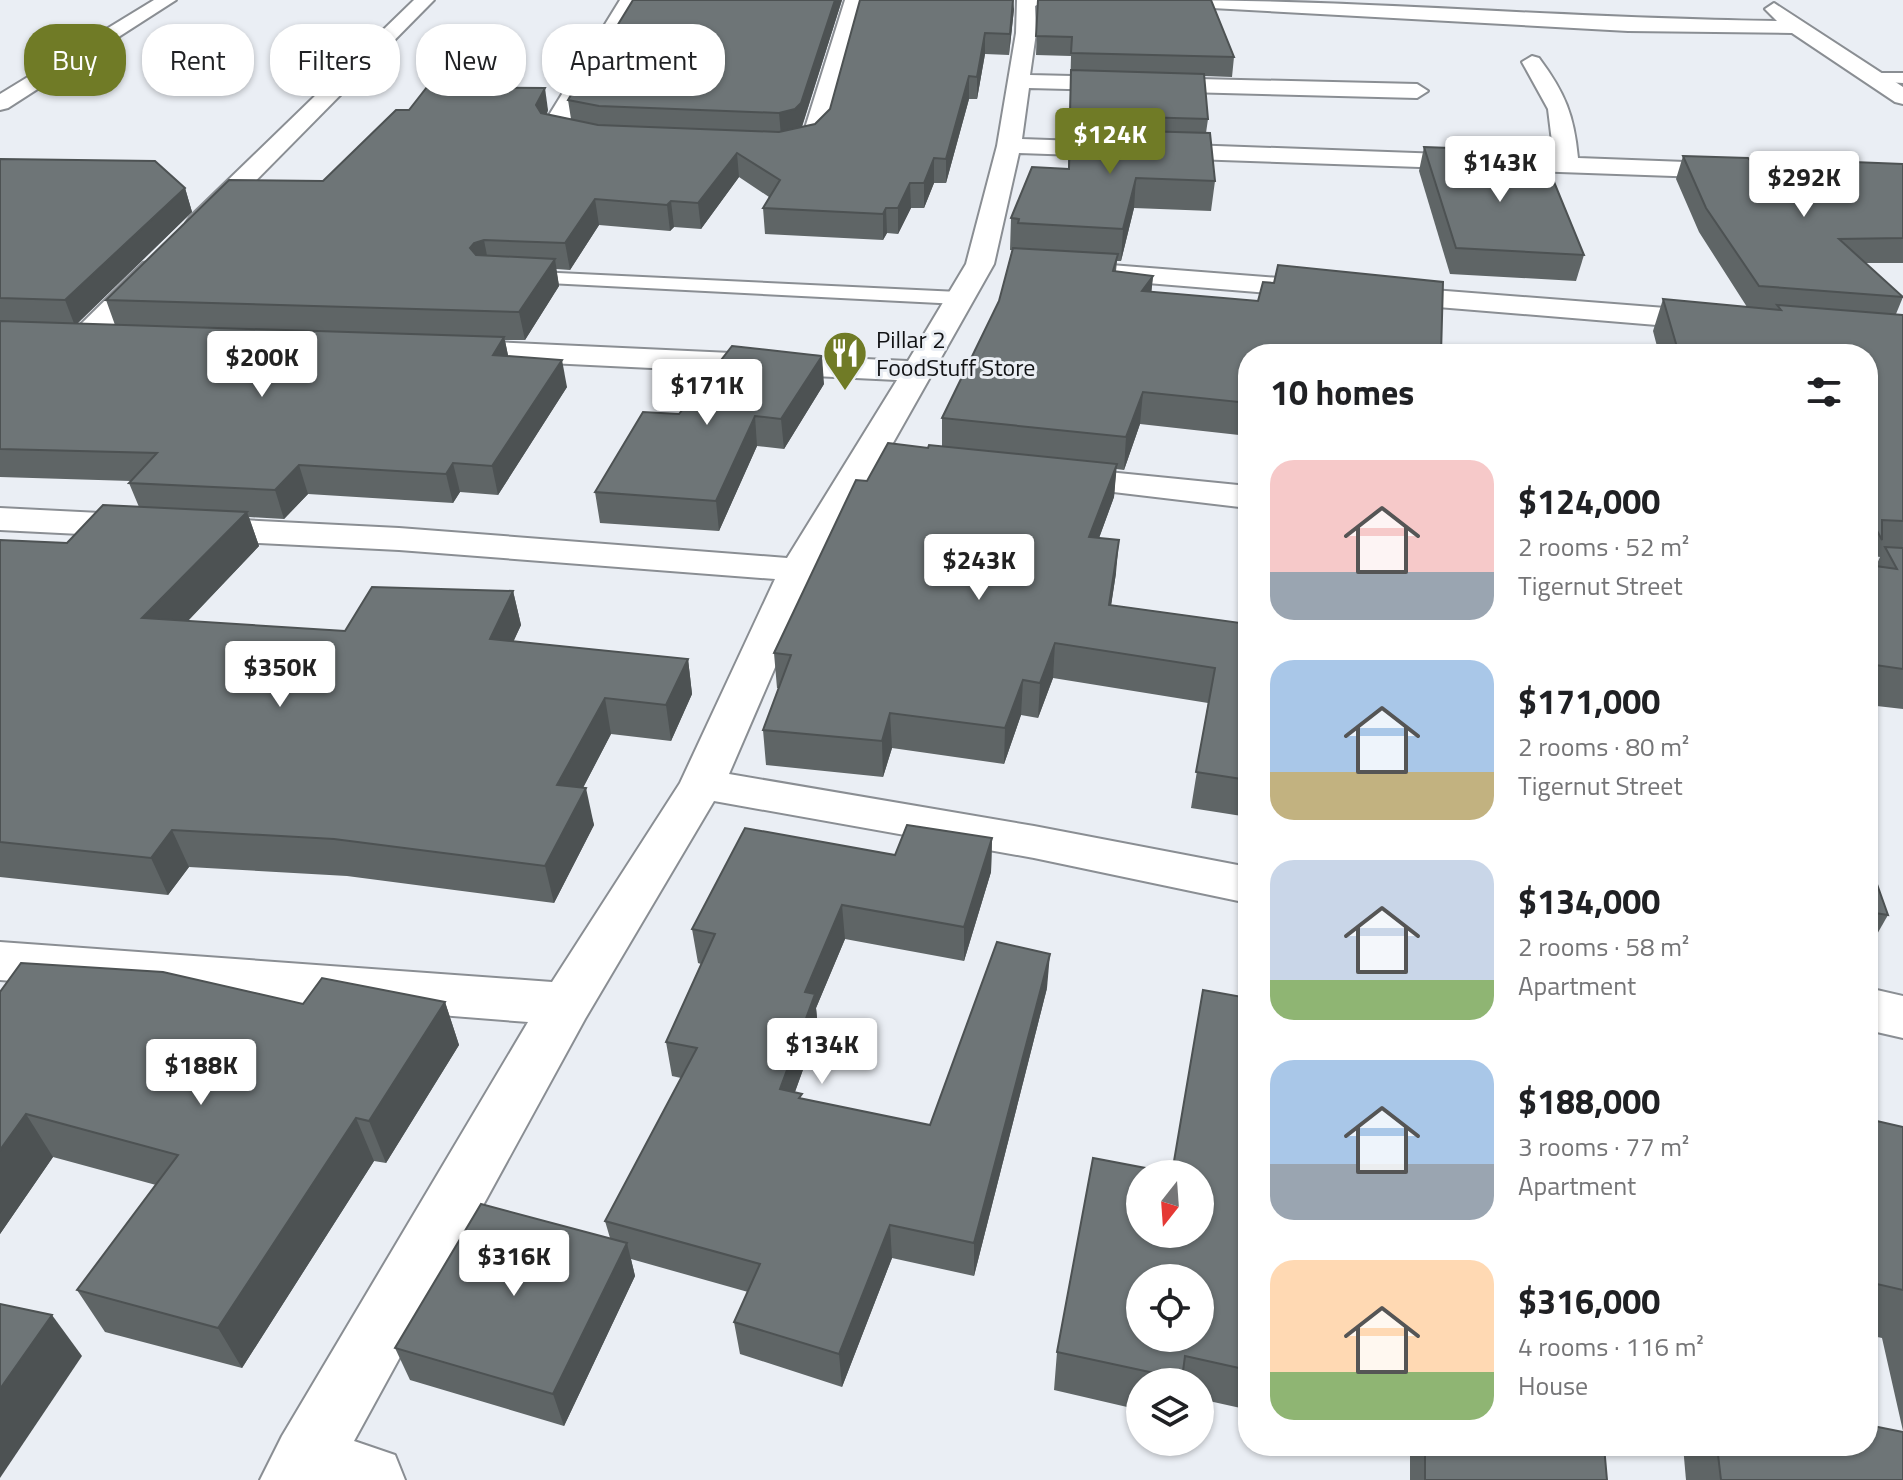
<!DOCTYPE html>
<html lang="en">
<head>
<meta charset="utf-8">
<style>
	:root { --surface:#fff; --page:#f2f2f2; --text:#202124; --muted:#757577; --accent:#707b26 }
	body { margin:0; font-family:"Titillium Web",sans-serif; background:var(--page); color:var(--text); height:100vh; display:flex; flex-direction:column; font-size:30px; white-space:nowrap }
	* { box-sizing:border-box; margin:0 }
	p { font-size:26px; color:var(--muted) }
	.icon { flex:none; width:44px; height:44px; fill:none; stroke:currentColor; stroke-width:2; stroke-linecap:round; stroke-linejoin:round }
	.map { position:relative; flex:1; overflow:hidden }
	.sheet { position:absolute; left:1238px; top:344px; width:640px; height:1112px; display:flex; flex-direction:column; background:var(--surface); border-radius:32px; box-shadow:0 2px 6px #0004 }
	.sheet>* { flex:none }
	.banner { position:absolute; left:24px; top:24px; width:760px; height:72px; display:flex; gap:16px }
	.needle { width:52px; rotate:197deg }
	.controls { position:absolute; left:1126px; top:1160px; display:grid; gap:16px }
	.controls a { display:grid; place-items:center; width:88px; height:88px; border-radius:50%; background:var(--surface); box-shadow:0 2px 6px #0004; font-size:40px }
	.price { position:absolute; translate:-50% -68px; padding:0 18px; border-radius:8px; background:#fff; color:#222; font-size:26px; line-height:52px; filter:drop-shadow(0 2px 4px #0008) }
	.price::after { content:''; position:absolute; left:50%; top:48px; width:24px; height:18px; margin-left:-12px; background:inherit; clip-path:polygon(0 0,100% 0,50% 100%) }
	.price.on { background:var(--accent); color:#fff }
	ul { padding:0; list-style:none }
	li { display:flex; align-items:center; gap:24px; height:200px; padding:0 32px }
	li span { display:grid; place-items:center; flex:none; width:224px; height:160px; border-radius:24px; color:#555 }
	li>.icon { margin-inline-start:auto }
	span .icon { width:96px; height:96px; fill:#fffc; stroke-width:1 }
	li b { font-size:34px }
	h2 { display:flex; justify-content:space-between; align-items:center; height:96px; padding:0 32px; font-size:34px }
	.chip { padding:0 28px; border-radius:32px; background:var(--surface); box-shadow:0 2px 6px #0004; font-size:28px; line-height:72px }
	.chip.on { background:var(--accent); color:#fff }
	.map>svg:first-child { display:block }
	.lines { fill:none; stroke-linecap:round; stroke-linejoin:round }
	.lane-casing { stroke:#8a8e93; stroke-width:4 }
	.street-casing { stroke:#8a8e93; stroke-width:4 }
	.lane { fill:#fff; fill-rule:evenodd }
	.street { fill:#fff; fill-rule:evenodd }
	.wall { fill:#5f6566; fill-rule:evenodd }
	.shaded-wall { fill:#4d5253 }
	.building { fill:#6e7577; stroke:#4d5253; stroke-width:2; fill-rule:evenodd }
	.labels { text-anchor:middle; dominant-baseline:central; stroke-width:6; stroke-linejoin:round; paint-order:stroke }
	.far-poi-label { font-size:24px; fill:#121315; stroke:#eaeef4; text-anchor:start }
</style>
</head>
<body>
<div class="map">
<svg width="1903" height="1480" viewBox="0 0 1903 1480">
	<rect width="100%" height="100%" fill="#eaeef4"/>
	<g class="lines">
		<g class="lane-casing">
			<g id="lane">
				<path d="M1874,73H1903V83L1869,81L1866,78Z"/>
				<path d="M516,271L959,292L969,298L959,304L509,281L506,277L509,273Z"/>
			</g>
		</g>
		<g class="street-casing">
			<g id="street">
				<path d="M154,0H176L8,108L0,110V94Z"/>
				<path d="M414,0H434L208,229H190L186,223L190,217Z"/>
				<path d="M620,0H638L567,125L610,134L614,139L610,144L602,146L547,134L543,129L546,120Z"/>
				<path d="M845,0H863L828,131C815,148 787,155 767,150L763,145L767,140L799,134L805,128Z"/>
				<path d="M1017,0H1046L1035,6L1036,33L1030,75L1417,84L1428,91L1417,98L1029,88L1022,139L1554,158L1548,109L1522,62L1532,56L1539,58C1565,93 1574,115 1578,158L1903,170V184L1019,153L994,264L885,457L817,570L729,774L1034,826L1248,867V903L1034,858L714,801L585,1019L354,1441L395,1455L405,1480H260L282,1436L528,1022L0,980V942L552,982L680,783L775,579L399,550L0,530V508L399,528L787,558L897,380L447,358L436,355L432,349L436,343L447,340L908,361L966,264L997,146L1016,33Z"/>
				<path d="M1166,0C1370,0 1573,19 1777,21L1765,9L1774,3L1903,87V104L1895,102L1792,33L1628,31L1175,6Z"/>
				<path d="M153,261L163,263L167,269L163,275L96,343L85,346L74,343L70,337L74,331L143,263Z"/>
				<path d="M1072,262L1717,312L1727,315L1732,321L1727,327L1717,330L1062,276L1058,270L1062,264Z"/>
				<path d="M1058,467L1248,486V508L1046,484L1041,477L1046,470Z"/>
				<path d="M1868,988L1903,996V1038L1868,1030Z"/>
			</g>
		</g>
		<use href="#lane" class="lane"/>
		<use href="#street" class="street"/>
	</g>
	<g class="wall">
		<path d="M633,0H842L802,127L815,124L1014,9L1009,55L985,54L977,99H969L946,183H934L924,208H911L898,234L887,233L883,240L765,234L763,208L769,197L739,177L701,229L674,227L670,231L599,225L570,270L556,269L559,286L525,340H505L508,356L567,387L498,495L460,492L453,503L308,494L284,519L249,517L259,546L188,621L345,631L513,591L521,625L513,642L688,659L692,694L671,741L611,734L583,788L594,825L554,903L347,876L189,867L168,895L0,877V540L67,543L139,507L129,483L131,481L0,477V159L185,188L192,212L77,323L115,325L106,300L323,181L548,110L547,114L571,119L568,100L579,88Z"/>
		<path d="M1038,0L1234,57L1232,77L1204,76L1208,119L1206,133L1215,181L1211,211L1134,208L1121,261H1117L1116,271L1153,276L1151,292L1258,301L1274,283L1443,282L1248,354V436L1140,424L1124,470L1116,469L1114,497L1099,538L1116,573L1111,605L1248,624V817L1191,808L1208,703L1053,678L1038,718L1021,715L1004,764L892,748L883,777L766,765L763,730L779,688H777L774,653L867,481L928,448L942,446V418L999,301L1012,250H1010L1011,218L1068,169L1071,56L1036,55Z"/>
		<path d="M1424,147L1508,161L1529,175L1584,255L1576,281L1450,274L1419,171Z"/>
		<path d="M1683,156L1769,181L1777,159L1903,164V263H1866L1903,297L1896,314L1903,315V711V709L1868,705V354H1659L1653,331L1663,299L1747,307L1699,232L1676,179ZM1874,556L1880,557L1876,566L1870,565Z"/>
		<path d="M824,384L784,449L757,446L719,531L600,523L595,492L679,414Z"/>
		<path d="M992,838L991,872L964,961L845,939L816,1008L818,1028L795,1092L802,1099L930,1125L1047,988L974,1276L892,1258L842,1387L740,1354L734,1322L748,1292L631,1259L635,1276L564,1426L410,1380L395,1348L610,1238L605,1221L681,1078L672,1076L666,1042L701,964L698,963L692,929L895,855Z"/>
		<path d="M1868,859L1888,915L1868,950Z"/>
		<path d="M0,992L303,1004L445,1002L459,1045L386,1163L374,1161L242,1368L105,1332L77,1290L156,1185L53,1157L0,1234Z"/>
		<path d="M1248,998V1397L1245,1409L1200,1399V1382H1140V1410L1054,1390L1057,1352L1172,1173Z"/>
		<path d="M1868,1119L1903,1127V1431L1882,1338L1868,1335Z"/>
		<path d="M1410,1446H1604L1607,1480H1410Z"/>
		<path d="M1683,1446H1868L1903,1480H1686Z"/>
	</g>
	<g class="shaded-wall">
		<path d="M835,0H842L802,126L781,136L779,113Z"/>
		<path d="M1013,0L1014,9L1009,55L1010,34Z"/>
		<path d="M985,33V54L977,99V77Z"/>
		<path d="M969,76V99L946,183V159Z"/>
		<path d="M545,88L548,110L540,128L536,105Z"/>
		<path d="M737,153L739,177L701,229L698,203Z"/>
		<path d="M934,158V183L924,208V183Z"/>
		<path d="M1136,178L1134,208L1121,261L1123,229Z"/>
		<path d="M910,183L911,208L898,234V208Z"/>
		<path d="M185,188L192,212L75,326L65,300Z"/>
		<path d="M595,199L599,225L570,270L565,243Z"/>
		<path d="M671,201L674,227L670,231L667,205Z"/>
		<path d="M886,208L887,233L883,240V214Z"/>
		<path d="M484,240L489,266L480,269L470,248L474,243Z"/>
		<path d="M555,259L559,286L525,340L519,312Z"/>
		<path d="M1153,276L1150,306L1142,291Z"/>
		<path d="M504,337L510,364L493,355Z"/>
		<path d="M822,356L824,384L784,449L781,419Z"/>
		<path d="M562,360L567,387L498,495L492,466Z"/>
		<path d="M1143,392L1140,424L1124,470L1126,437Z"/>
		<path d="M755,416L757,446L719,531L716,501Z"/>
		<path d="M453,463L460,492L453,503L446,474Z"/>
		<path d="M1117,464L1114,497L1087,571L1089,537Z"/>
		<path d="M299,465L308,494L284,519L275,490Z"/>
		<path d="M247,512L259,546L157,653L142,618Z"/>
		<path d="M1119,540L1116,573L1106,639L1109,605Z"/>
		<path d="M513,591L521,625L498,675L490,639Z"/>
		<path d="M1055,643L1053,678L1038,718L1040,683Z"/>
		<path d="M688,659L692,694L671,741L666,705Z"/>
		<path d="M1023,680L1021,715L1004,764L1005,728Z"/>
		<path d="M605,698L611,734L565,822L557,785Z"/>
		<path d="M890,713L892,748L883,777L882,741Z"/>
		<path d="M586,788L594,825L554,903L545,866Z"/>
		<path d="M172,830L189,867L168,895L151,858Z"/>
		<path d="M992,838L991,872L964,961V927Z"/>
		<path d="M842,905L845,939L816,1008L818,1028L784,1122L780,1089L805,992Z"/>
		<path d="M1050,954L1047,988L974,1276V1243Z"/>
		<path d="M445,1002L459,1045L386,1163L369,1121Z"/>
		<path d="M26,1114L53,1157L0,1234V1150Z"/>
		<path d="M356,1118L374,1161L242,1368L218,1328Z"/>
		<path d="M890,1225L892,1258L842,1387L839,1354Z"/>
		<path d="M627,1243L635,1276L564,1426L553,1394Z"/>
		<path d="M52,1315L82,1356L0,1478V1389Z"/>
	</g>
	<g class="building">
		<path d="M633,0H835L801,103L795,109L779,113L599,106L568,100L575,88H579Z"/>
		<path d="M860,0H1013L1010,34L985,33L977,77L969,76L946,159L934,158L924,183H910L898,208H886L883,214L763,208L780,180L737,153L698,203L671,201L667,205L595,199L565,243L484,240L474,243L470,248L476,255L555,259L519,312L106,300L229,180L323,181L396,110H409L427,87L545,88L536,105L541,113L598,125L779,132L815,124L830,109Z"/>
		<path d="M1038,0H1211L1234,57L1071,53L1072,37L1036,36Z"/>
		<path d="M1071,70L1204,74L1208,119L1070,115Z"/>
		<path d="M1070,129L1210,133L1215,181L1136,178L1123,229L1018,223L1019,219L1011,218L1032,167L1069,169Z"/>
		<path d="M1424,147L1503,150L1508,161L1523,162L1529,175L1552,177L1584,255L1456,248Z"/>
		<path d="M1683,156L1748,158L1776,188H1790L1795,183L1777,159L1903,164V238L1839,239L1903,297L1759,286L1706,208Z"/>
		<path d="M0,159L155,161L185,188L65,300L0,298Z"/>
		<path d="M1013,248L1118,254L1113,271L1153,276L1142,291L1258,301L1263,282L1274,283L1278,265L1443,282L1441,354H1248V403L1143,392L1126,437L942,418L999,301Z"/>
		<path d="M1663,299L1781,310L1777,305L1903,315V521L1882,520V540L1868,514V354H1679Z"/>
		<path d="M0,321L504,337L493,355L562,360L492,466L453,463L446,474L299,465L275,490L129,483L157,453L0,449Z"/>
		<path d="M732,346L822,356L781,419L755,416L716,501L595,492L643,412L679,414Z"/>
		<path d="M888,443L928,448L929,445L1117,464L1089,537L1119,540L1109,605L1248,624V780L1196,772L1215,668L1055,643L1040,683L1023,680L1005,728L890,713L882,741L763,730L791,655L774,653L856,480L867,481Z"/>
		<path d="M103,505L247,512L142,618L345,631L372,587L513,591L490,639L688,659L666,705L605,698L557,785L586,788L545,866L334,839L172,830L151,858L0,842V540L67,543Z"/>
		<path d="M1885,547L1903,548V669L1868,664V565L1897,569Z"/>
		<path d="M907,825L992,838L964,927L842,905L805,992L815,994L780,1089L802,1094L799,1098L930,1125L997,942L1050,954L974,1243L890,1225L839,1354L734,1322L760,1264L605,1221L697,1048L666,1042L715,934L692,929L745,828L895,855Z"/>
		<path d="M1868,859L1888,915L1868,912Z"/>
		<path d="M21,963L163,972L303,1004L322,978L445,1002L369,1121L356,1118L218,1328L77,1290L178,1155L26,1114L0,1150V992Z"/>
		<path d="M1203,990L1248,998V1370L1185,1356L1182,1379L1057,1352L1093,1158L1172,1173ZM1140,1174H1200V1234H1140ZM1140,1278H1200V1338H1140Z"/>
		<path d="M1868,1119L1903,1127V1290L1868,1282Z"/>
		<path d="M481,1204L627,1243L553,1394L395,1348Z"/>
		<path d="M0,1304L52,1315L0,1389Z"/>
		<path d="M1868,1425L1903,1432V1480H1721L1717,1446H1868Z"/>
		<path d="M1425,1446H1604L1607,1480H1425Z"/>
	</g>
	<defs>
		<g id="restaurant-pin" transform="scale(2.3)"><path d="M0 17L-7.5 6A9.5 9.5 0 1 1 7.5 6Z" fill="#707b26" stroke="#eaeef4"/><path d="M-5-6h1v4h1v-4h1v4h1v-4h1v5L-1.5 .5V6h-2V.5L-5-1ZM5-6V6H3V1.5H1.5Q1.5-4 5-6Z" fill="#fff"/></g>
	</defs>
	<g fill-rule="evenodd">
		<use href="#restaurant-pin" x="845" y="353"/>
	</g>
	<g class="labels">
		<g class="far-poi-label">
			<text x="876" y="339">Pillar 2<tspan x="876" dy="28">FoodStuff Store</tspan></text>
		</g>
	</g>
</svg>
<div class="controls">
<a><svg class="needle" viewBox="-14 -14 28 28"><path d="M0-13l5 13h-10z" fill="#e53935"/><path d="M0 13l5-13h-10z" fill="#757577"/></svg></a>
<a><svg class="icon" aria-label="locate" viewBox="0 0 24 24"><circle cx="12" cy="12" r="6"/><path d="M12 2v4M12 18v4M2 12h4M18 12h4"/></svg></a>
<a><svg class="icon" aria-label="layers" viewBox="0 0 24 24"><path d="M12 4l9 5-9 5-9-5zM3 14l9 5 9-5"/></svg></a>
</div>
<b class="price on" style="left:1110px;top:176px">$124K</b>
<b class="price" style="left:1500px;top:204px">$143K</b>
<b class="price" style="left:1804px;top:219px">$292K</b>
<b class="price" style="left:262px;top:399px">$200K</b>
<b class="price" style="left:707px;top:427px">$171K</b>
<b class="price" style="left:979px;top:602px">$243K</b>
<b class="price" style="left:280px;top:709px">$350K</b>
<b class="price" style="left:822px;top:1086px">$134K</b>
<b class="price" style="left:201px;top:1107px">$188K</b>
<b class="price" style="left:514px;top:1298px">$316K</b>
<div class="banner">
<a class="chip on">Buy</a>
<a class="chip">Rent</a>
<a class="chip">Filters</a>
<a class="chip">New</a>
<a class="chip">Apartment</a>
</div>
<section class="sheet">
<h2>10 homes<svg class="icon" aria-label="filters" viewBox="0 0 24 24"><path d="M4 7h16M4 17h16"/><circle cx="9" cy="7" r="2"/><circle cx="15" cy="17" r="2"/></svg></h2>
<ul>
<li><span style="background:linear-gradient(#f6c9c9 70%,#9aa5b1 0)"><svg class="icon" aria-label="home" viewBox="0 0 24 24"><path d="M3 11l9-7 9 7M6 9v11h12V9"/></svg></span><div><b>$124,000</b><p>2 rooms · 52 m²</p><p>Tigernut Street</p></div></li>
<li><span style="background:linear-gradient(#a9c7e8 70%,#c2b280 0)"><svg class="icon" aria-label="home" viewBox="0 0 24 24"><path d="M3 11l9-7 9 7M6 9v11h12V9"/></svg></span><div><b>$171,000</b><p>2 rooms · 80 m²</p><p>Tigernut Street</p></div></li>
<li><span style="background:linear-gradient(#c9d6e8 75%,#8fb573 0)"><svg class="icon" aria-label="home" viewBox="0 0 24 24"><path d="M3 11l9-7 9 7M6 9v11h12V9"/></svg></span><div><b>$134,000</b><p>2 rooms · 58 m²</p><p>Apartment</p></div></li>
<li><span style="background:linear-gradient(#a9c7e8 65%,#9aa5b1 0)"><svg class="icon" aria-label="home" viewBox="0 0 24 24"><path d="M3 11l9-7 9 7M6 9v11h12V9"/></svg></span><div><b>$188,000</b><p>3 rooms · 77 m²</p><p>Apartment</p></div></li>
<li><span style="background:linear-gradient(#ffd9b3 70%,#8fb573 0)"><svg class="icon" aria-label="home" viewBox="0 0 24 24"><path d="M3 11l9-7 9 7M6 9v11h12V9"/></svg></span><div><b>$316,000</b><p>4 rooms · 116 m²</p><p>House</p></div></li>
</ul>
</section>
</div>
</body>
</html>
